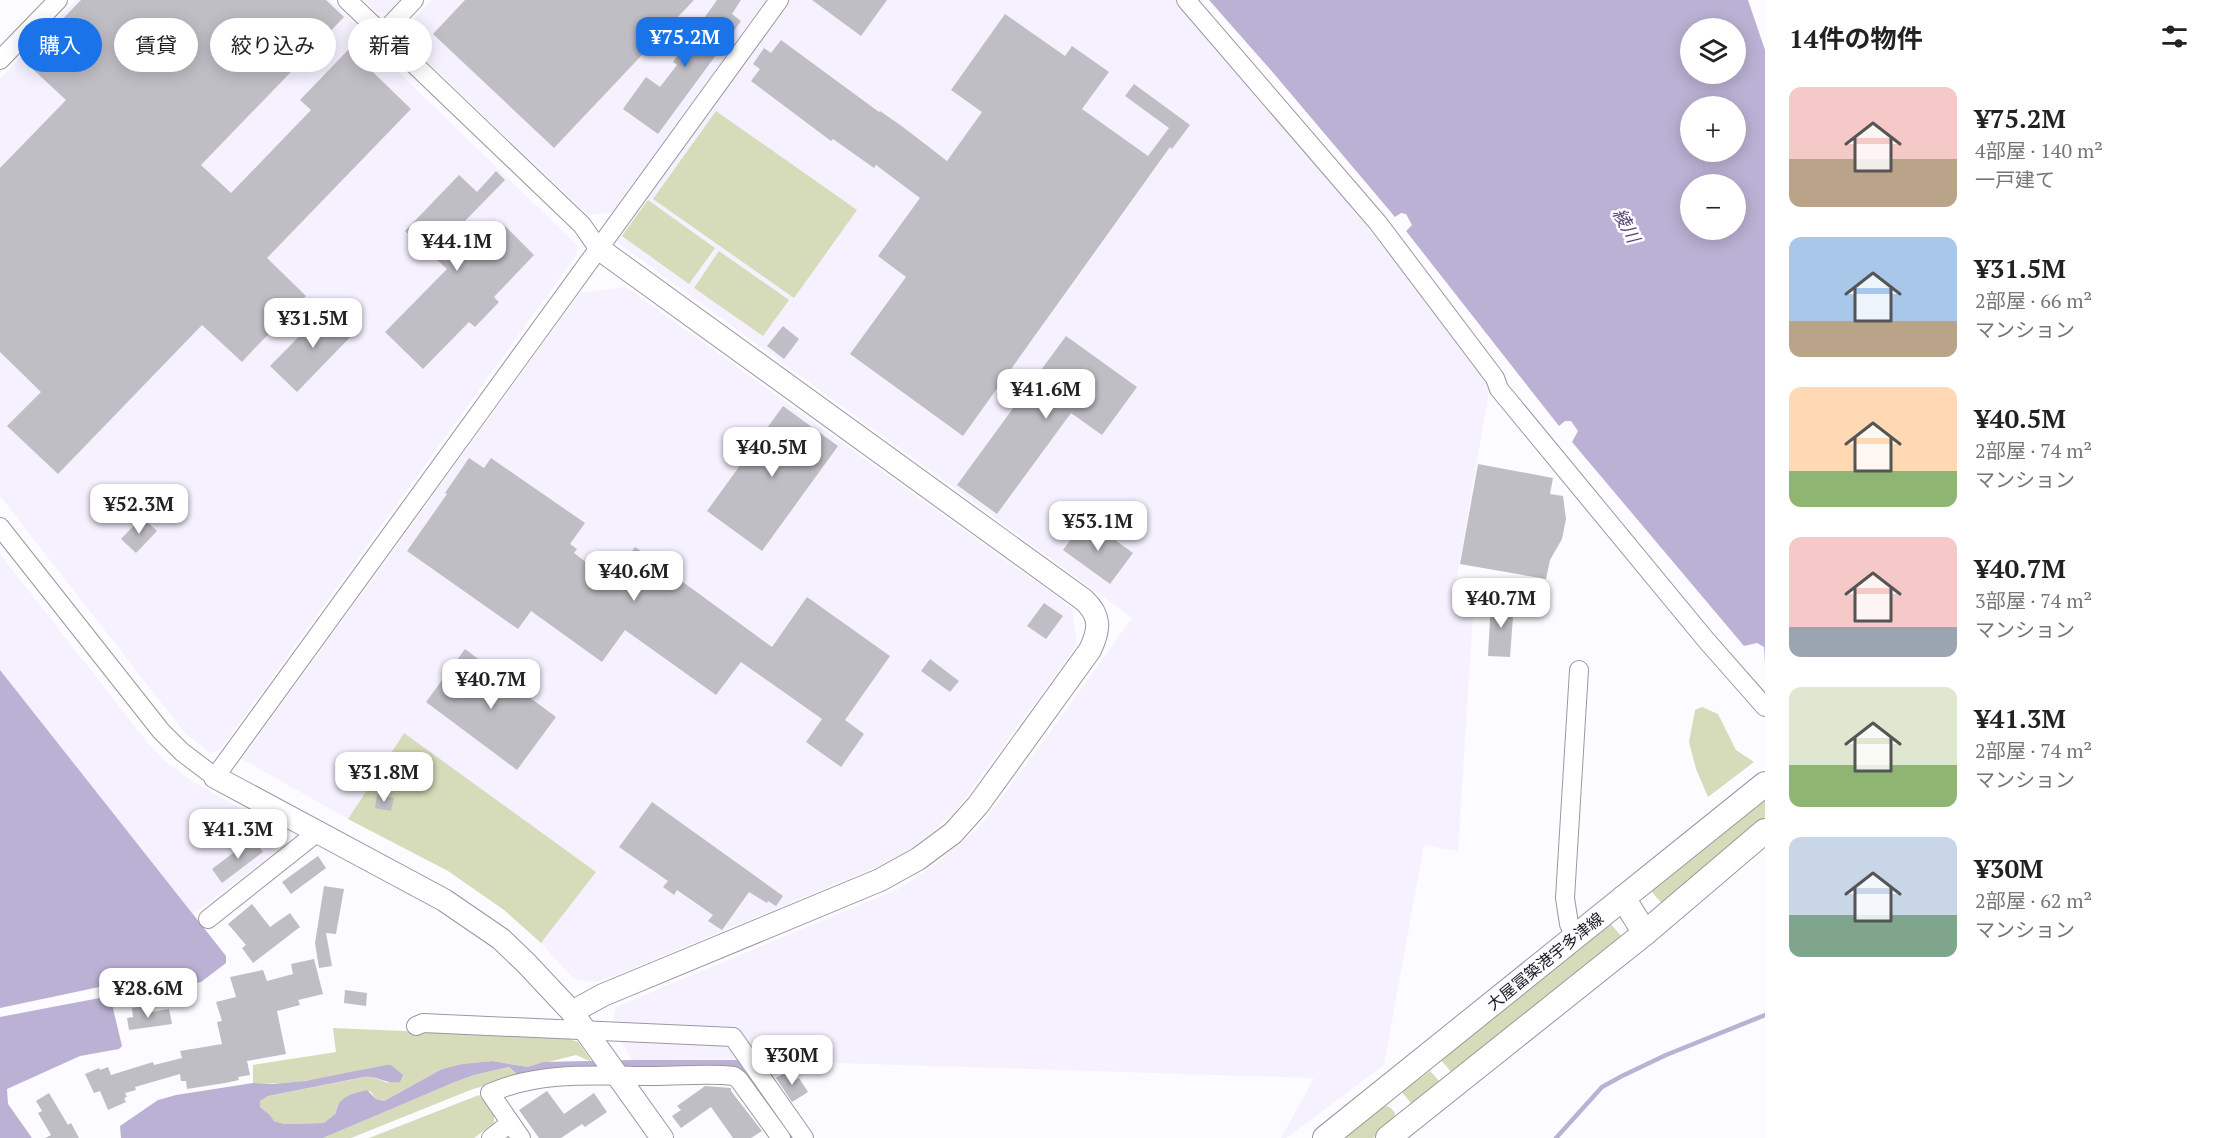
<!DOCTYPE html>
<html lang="ja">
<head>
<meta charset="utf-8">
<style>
	:root { --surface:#fff; --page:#f6f6f6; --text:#222; --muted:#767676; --accent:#1a73e8 }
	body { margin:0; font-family:"PT Serif","Noto Sans JP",serif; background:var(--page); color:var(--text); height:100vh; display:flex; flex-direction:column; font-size:22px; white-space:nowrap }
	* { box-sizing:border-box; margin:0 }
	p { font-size:20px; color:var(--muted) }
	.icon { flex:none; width:33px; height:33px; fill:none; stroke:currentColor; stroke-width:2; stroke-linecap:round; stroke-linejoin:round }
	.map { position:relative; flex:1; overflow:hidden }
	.panel { display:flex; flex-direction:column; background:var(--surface); width:450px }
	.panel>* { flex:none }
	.hud { position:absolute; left:18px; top:18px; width:570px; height:54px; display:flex; gap:12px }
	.controls { position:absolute; left:1680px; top:18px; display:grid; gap:12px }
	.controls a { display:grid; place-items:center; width:66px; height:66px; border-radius:50%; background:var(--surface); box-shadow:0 3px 15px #0003; font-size:30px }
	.price { position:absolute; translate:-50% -51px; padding:0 14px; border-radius:12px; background:#fff; color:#222; font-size:20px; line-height:39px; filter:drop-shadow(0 2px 3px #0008) }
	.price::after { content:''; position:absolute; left:50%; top:36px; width:18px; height:14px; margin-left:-9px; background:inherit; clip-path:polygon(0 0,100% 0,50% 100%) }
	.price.active { background:var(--accent); color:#fff }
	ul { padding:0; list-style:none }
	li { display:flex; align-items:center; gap:18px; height:150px; padding:0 24px }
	li span { display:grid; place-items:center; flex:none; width:168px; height:120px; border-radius:12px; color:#555 }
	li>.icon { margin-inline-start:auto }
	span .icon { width:72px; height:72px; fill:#fffc; stroke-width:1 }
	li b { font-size:26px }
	h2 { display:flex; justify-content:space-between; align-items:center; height:72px; padding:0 24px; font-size:26px }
	.pill { padding:0 21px; border-radius:27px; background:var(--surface); box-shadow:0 3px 15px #0003; font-size:21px; line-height:54px }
	.pill.active { background:var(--accent); color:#fff }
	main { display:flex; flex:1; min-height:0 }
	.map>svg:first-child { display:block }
	.built { fill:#f5f1ff }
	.green { fill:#d6dbba }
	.water { fill:#bbb1d4; fill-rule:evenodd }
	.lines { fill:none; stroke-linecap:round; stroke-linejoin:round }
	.stream { stroke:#bbb1d4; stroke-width:4.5 }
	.building { fill:#c0bec5 }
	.minor-casing { stroke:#9a989f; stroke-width:20 }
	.tertiary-casing { stroke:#9a989f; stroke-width:24 }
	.secondary-casing { stroke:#9a989f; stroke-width:26 }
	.minor { stroke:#fff; stroke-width:18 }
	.tertiary { stroke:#fff; stroke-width:22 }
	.secondary { stroke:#fff; stroke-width:24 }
	.labels { text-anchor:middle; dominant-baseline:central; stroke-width:5; stroke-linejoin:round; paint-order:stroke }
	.street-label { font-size:16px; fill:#1c1b1e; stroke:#fcfbff }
	.water-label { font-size:18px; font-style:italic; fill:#594879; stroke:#fcfbff }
</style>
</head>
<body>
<main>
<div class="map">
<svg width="1765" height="1138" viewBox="0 0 1765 1138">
	<rect width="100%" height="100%" fill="#fcfbff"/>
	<g class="built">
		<path d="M76,0H330L364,32L363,38L577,245V254L220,750L210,753L185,733L0,496V79Z"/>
		<path d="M364,0H402L390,13L376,12Z"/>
		<path d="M432,0H771L616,212L588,215L406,41L405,29Z"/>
		<path d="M787,0H1176L1249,81L1491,380L1456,582L1475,584L1458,851L1424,845L1384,1065L1286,1138H1281L1314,1078L807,1062L778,1059L632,1060L612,1025L616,1007L900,888L931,868L980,826L1033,756L1132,618L617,242V235Z"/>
		<path d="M626,287L1072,608L1077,645L958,808L936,829L910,849L881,865L607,979L594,982L574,979L541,943L596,872L403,734L348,819L242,759L580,293Z"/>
		<path d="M0,554L147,742L166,762L190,780L282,832V847L193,914L0,670Z"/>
	</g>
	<g class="green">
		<path d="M716,111L857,210L794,298L653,199Z"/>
		<path d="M648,200L715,248L689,284L622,236Z"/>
		<path d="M719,251L789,300L763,336L694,288Z"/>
		<path d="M1702,707L1718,714L1736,750L1754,762L1708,797L1696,769L1689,742L1695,710Z"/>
		<path d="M404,733L596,872L541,943L504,910L448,871L348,819Z"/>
		<path d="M1765,797V822L1664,906L1651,891Z"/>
		<path d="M1610,923L1623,938L1453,1074L1441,1060Z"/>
		<path d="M333,1028L566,1038L578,1042L592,1062L576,1055L528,1067L492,1061L462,1064L442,1069L384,1101L376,1099L370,1091L337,1106L336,1113L324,1123L284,1124L274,1121L270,1115L260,1107V1101L268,1096L370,1076L388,1083L386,1065C342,1074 298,1086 253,1083V1065L336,1052Z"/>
		<path d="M509,1067L519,1076L473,1089L351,1138H323L455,1082L474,1075Z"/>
		<path d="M1430,1071L1441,1083L1413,1106L1402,1092Z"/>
		<path d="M479,1095L494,1116V1123L474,1138H369Z"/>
		<path d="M1386,1106L1390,1107L1395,1113L1394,1121L1373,1138H1343L1382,1107Z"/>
	</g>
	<g class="water">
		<path d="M1209,0H1748L1765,50V664L1764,647L1757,643L1744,646L1572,442L1578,431L1571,421H1565L1559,426L1406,231L1412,225L1406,214L1401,213L1395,217L1275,75ZM1736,28V74H1690V28ZM1736,106V152H1690V106ZM1736,184V230H1690V184Z"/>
		<path d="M0,670L226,956V963L201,982L125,997L119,993L118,983L0,1008Z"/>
		<path d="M110,996L122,1046L119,1049L80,1056L7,1089L8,1104L32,1138H0V1017Z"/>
		<path d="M632,1060H741L797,1138H790L745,1076H519L509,1067L474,1075L455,1082L323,1138H121L120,1126L158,1100L176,1095L253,1083L272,1084L305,1081L386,1065H391L403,1075L400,1082C383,1084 377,1075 364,1077L268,1096L260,1101V1107L270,1115L274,1121L284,1124L324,1123L336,1113C338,1096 352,1094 367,1090L376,1099L384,1101L442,1069L462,1064L492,1061L528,1067L544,1062Z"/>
	</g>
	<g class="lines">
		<path class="stream" d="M1556,1138L1602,1087L1622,1076L1666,1055L1765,1015"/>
	</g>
	<g class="building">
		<path d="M81,0H326L344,17L201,165L231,193L311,110L300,100L349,49L411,109L267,258L306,296L253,350L242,362L202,325L58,474L7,426L41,392L0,352V168L66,100L23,60Z"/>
		<path d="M465,0H694L554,148L433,34Z"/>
		<path d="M717,0H741L732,14L741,21L658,134L623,109L646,77L660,87L677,65L673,62Z"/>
		<path d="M812,0H887L861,36Z"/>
		<path d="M1005,14L1065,56L1072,46L1109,72L1082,109L1148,156L1169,128L1125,96L1134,84L1190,125L1172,149L1170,147L963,436L850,354L906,277L878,256L920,198L876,165L874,168L833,139L831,141L751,81L760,69L753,64L764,48L771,53L781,40L879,112L880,111L903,127L947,161L982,112L951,90Z"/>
		<path d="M496,171L505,180L462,224L484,247L505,226L534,255L494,297L499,302L475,327L469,322L423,369L385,332L447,269L405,231L459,175L477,192Z"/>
		<path d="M330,305L356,331L297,392L270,366Z"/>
		<path d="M783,326L799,339L784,359L767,346Z"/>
		<path d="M1066,336L1137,387L1102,435L1071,413L997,514L957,485Z"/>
		<path d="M783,406L838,446L762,551L707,511Z"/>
		<path d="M469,458L484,468L491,458L585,523L570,544L577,549L574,553L611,581L635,547L772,647L807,597L890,656L845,720L864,734L841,767L806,742L822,719L741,662L716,695L625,630L602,662L531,611L518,629L407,551L447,494L445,493Z"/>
		<path d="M1478,464L1553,478L1550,494L1563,496L1566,519L1562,539L1550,560L1546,579L1460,564Z"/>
		<path d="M142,517L157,531L136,553L121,539Z"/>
		<path d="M1086,519L1133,553L1110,584L1063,550Z"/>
		<path d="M1491,602L1514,603L1510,657L1488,656Z"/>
		<path d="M1044,603L1063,616L1046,639L1027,626Z"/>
		<path d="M465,649L556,717L517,770L426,702Z"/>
		<path d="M930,659L959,681L950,692L921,671Z"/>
		<path d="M377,795L394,798L391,811L375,808Z"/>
		<path d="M652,802L783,896L776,906L768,901L767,903L749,892L722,930L708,921L713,915L677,890L674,895L663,887L668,881L619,847Z"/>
		<path d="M253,838L263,852L222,883L212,869Z"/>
		<path d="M318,856L326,868L291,894L282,882Z"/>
		<path d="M324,886L344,889L336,934L326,933L332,966L319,968L315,943Z"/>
		<path d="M252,904L270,927L290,913L300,927L253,963L242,948L246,945L228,924Z"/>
		<path d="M314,959L323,994L298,1000L300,1005L277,1011L286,1054L247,1061L250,1075L238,1077L239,1080L225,1083L187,1089L186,1081H181L180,1074L135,1087L136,1090L125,1093L127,1097L124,1098L126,1102L108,1110L100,1091L94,1093L85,1074L99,1068L100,1070L108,1067L111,1075L153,1062L154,1065L182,1058L180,1051L222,1044L217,1022L222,1021L216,1002L236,997L230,977L263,970L267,981L293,974L291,964Z"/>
		<path d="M345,990L367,993L366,1006L344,1003Z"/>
		<path d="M144,1006L146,1013L169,1009L172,1024L129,1030L127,1018L133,1017L132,1008Z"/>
		<path d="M788,1071L794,1081L799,1078L808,1092L792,1102L776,1078Z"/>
		<path d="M705,1086L731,1088V1091L762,1131L751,1138H733L711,1107L681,1128L672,1116L681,1110L677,1106Z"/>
		<path d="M547,1091L564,1114L594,1093L607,1112L585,1127L582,1124L561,1138H539L519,1110Z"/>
		<path d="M49,1093L68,1125L71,1123L79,1138H45L51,1135L38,1113L42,1111L36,1101Z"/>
	</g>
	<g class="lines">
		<g class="minor-casing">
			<g id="minor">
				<path d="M347,0L582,225L598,248"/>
				<path d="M1186,0L1378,223L1495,378L1499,389L1706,640L1765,707"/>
				<path d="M382,34L414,0"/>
				<path d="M0,60L58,0"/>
				<path d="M0,527L161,731L182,752L215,777L779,0"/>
				<path d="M208,919L319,831"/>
				<path d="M1575,937L1569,924L1565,898L1579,670"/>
				<path d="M416,1026L423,1023L733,1037L804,1138"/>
				<path d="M491,1138L510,1123"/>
				<path d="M521,1138L490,1093C541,1070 601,1076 655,1076C681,1076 708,1073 734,1076L739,1080L781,1138"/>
			</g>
		</g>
		<g class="tertiary-casing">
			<g id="tertiary">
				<path d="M215,777L444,900L501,939L527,964L572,1012L662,1138"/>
				<path d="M572,1012L603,995L880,880L918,859L953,833L978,805L1090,650C1100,629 1101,616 1084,600L598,248"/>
			</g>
		</g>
		<g class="secondary-casing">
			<g id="secondary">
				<path d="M1623,898L1645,933"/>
				<path d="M1325,1138L1765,784"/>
				<path d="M1388,1138L1645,933L1765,831"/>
			</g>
		</g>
		<use href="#minor" class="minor"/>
		<use href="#tertiary" class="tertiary"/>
		<use href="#secondary" class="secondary"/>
	</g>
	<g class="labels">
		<g class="street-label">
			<text transform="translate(1545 961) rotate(-39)">大屋冨築港宇多津線</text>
		</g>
		<g class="water-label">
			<text transform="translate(1627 225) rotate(62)">綾川</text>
		</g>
	</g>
</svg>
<div class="controls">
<a><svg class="icon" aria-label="layers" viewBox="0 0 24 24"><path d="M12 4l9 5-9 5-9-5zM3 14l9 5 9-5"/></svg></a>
<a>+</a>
<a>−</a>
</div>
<b class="price active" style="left:685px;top:68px">¥75.2M</b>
<b class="price" style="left:457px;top:272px">¥44.1M</b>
<b class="price" style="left:313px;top:349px">¥31.5M</b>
<b class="price" style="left:1046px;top:420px">¥41.6M</b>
<b class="price" style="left:772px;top:478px">¥40.5M</b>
<b class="price" style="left:139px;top:535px">¥52.3M</b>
<b class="price" style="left:1098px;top:552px">¥53.1M</b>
<b class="price" style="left:634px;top:602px">¥40.6M</b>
<b class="price" style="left:1501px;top:629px">¥40.7M</b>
<b class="price" style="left:491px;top:710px">¥40.7M</b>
<b class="price" style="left:384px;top:803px">¥31.8M</b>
<b class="price" style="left:238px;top:860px">¥41.3M</b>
<b class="price" style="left:148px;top:1019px">¥28.6M</b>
<b class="price" style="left:792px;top:1086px">¥30M</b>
<div class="hud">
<a class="pill active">購入</a>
<a class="pill">賃貸</a>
<a class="pill">絞り込み</a>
<a class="pill">新着</a>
</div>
</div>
<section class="panel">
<h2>14件の物件<svg class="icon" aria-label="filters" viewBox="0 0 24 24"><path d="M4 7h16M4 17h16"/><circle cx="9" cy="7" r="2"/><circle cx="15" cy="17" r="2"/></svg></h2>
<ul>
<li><span style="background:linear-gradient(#f6c9c9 60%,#b9a48a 0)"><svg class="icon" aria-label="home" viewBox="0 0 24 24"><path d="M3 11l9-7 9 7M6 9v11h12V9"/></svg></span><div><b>¥75.2M</b><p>4部屋 · 140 m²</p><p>一戸建て</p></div></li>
<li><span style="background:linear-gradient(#a9c7e8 70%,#b9a48a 0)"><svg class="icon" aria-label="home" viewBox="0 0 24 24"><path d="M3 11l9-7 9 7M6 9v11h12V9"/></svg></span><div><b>¥31.5M</b><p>2部屋 · 66 m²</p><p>マンション</p></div></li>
<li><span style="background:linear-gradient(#ffd9b3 70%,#8fb573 0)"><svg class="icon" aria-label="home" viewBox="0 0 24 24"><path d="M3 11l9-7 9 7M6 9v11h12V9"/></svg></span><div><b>¥40.5M</b><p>2部屋 · 74 m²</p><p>マンション</p></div></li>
<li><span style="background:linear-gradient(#f6c9c9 75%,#9aa5b1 0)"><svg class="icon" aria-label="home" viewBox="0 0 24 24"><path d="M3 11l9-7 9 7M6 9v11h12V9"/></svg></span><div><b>¥40.7M</b><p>3部屋 · 74 m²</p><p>マンション</p></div></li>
<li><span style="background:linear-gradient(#dfe7d0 65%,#8fb573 0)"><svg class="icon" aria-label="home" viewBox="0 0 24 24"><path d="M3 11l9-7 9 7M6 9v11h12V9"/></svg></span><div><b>¥41.3M</b><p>2部屋 · 74 m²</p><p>マンション</p></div></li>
<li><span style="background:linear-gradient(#c9d6e8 65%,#7fa58c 0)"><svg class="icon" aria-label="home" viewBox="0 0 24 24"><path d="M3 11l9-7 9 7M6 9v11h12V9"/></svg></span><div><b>¥30M</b><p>2部屋 · 62 m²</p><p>マンション</p></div></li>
</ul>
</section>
</main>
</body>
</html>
